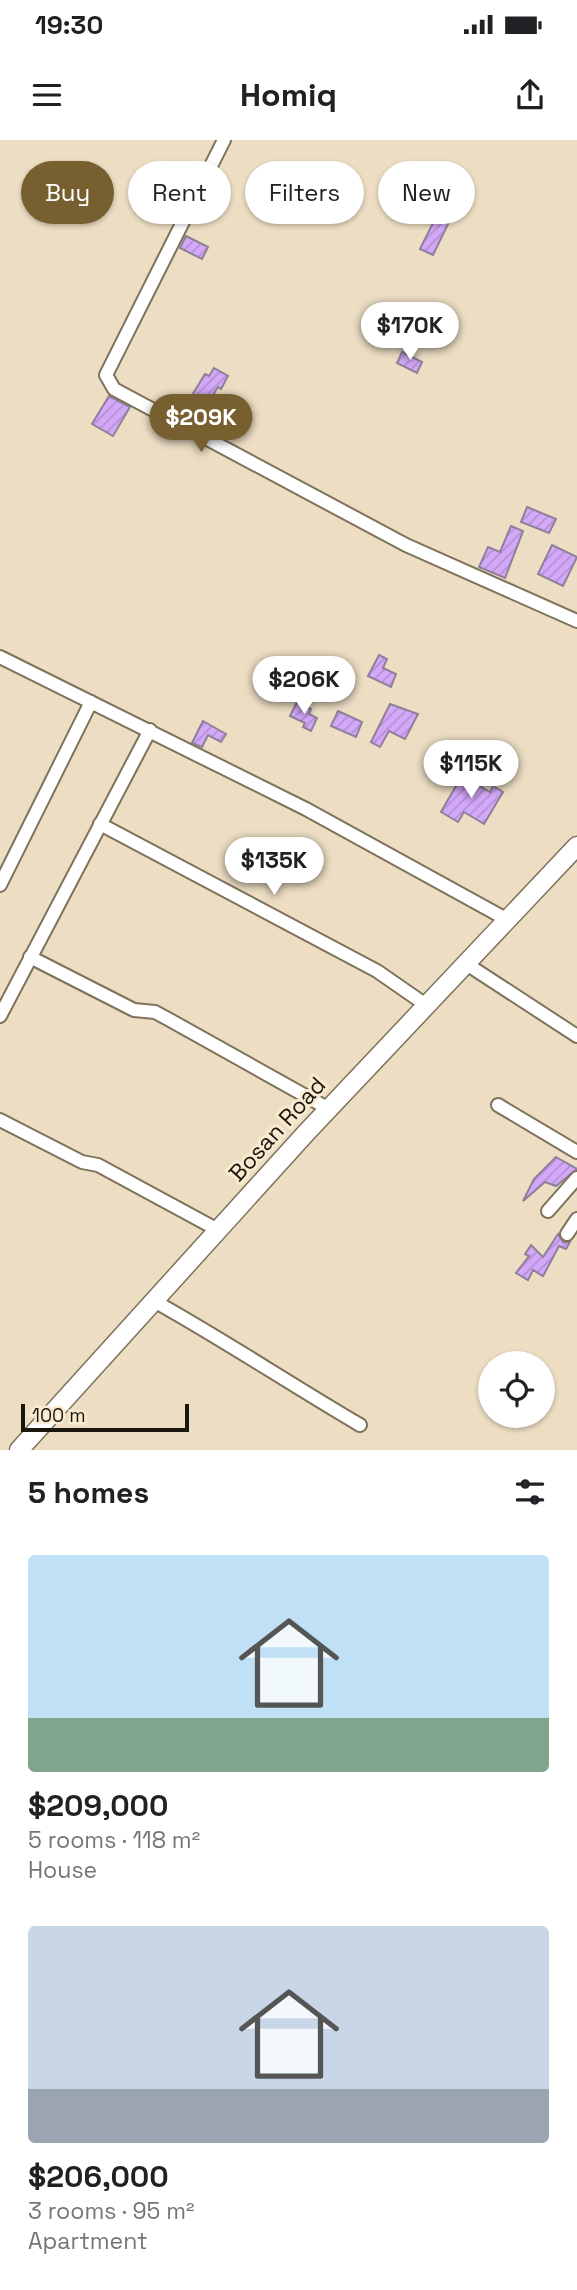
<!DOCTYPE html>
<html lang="en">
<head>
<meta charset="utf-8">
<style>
	:root { --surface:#fff; --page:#f2f2f2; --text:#202124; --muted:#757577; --accent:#785f30 }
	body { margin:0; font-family:"Space Grotesk",sans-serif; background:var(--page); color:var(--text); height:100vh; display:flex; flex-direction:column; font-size:26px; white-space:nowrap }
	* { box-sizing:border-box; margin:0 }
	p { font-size:23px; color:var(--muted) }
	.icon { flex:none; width:38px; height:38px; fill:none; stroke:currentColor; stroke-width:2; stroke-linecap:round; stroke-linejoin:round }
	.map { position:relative; height:1310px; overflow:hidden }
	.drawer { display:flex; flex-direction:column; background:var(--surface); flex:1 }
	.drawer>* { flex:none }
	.banner { position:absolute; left:21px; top:21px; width:536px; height:63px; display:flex; gap:14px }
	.controls { position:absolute; left:478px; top:1211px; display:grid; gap:14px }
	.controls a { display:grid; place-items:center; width:77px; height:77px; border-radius:50%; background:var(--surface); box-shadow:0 2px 5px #0004; font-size:35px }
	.scale { position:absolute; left:21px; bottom:18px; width:168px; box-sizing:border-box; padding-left:7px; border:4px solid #1c170e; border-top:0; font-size:19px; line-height:24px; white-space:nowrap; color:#1c170e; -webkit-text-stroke:5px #f9ebd0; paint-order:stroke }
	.price { position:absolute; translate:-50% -60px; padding:0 16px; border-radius:24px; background:#fff; color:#222; font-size:23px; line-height:46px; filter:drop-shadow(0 2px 4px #0008) }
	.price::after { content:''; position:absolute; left:50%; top:42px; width:21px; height:16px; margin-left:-10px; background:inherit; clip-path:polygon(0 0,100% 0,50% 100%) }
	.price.active { background:var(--accent); color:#fff }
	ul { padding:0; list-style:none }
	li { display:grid; align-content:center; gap:14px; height:371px; padding:0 28px }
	li span { display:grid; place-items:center; height:217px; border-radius:7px; color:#555 }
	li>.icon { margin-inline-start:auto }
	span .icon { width:126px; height:126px; fill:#fffc; stroke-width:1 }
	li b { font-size:30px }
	h2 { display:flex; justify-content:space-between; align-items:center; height:84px; padding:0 28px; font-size:30px }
	.chip { padding:0 24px; border-radius:32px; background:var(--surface); box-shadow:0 2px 5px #0004; font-size:24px; line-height:63px }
	.chip.active { background:var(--accent); color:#fff }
	.status { display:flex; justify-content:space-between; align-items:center; height:49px; padding:0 35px; background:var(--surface); direction:ltr }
	.status svg { height:19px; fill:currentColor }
	header { display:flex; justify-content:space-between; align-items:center; height:91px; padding:0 28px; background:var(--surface); font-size:32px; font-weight:600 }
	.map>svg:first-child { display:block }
	.building { fill:url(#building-hatch); stroke:#8d8098; stroke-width:2 }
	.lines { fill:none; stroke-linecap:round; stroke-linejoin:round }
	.street-casing { stroke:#7e725a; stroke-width:16 }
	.secondary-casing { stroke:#7e725a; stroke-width:21 }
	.street { stroke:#fff; stroke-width:12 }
	.secondary { stroke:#fff; stroke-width:18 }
	.labels { text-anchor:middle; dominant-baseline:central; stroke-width:6; stroke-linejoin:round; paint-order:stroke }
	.street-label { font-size:23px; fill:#1c170e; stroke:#f9ebd0 }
</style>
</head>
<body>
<div class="status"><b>19:30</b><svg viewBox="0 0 49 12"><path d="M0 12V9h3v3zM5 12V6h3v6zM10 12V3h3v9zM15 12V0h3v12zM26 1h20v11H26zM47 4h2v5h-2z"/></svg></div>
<header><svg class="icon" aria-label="menu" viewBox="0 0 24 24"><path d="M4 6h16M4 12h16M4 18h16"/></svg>Homiq<svg class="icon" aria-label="share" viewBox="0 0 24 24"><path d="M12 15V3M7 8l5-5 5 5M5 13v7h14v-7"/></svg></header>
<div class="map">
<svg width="577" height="1310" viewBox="0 0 577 1310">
	<defs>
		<pattern id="building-hatch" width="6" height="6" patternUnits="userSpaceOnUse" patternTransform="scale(1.75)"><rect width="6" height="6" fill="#d4a8f9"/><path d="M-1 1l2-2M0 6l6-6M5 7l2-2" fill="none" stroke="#b590d4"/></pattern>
	</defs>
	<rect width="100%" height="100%" fill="#ecddc3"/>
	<g class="building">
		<path d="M437,75L449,82L433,115L420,109Z"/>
		<path d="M186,96L208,107L202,119L180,108Z"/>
		<path d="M402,212L422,222L417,233L397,223Z"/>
		<path d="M214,228L228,236L221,249L218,247L206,266L213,269L207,279L202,275L198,280L190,275L195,260L191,257L205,234L209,236Z"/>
		<path d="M109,256L130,267L113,296L92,284Z"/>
		<path d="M527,367L556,379L549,393L521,382Z"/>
		<path d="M511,386L523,391L505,438L479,427L488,407L500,412Z"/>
		<path d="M552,405L577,417L563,446L538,434Z"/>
		<path d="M379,515L387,519L383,528L396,534L391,547L368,536Z"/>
		<path d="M297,562L311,569L309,574L317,578L311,591L303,587L305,583L290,576Z"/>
		<path d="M390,564L418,574L405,599L389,591L380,607L371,602Z"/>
		<path d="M338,571L362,582L356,597L331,586Z"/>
		<path d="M203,581L226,594L221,602L208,595L202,607L192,603Z"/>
		<path d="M467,627L476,632L471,641L490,652L493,646L503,652L484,684L464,672L458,682L441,672Z"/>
		<path d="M556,1017L577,1029L556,1046L545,1042L523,1061L534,1039Z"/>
		<path d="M558,1094L563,1102H570L566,1109L559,1106L543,1136L533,1130L528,1140L516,1133L529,1116L525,1114L531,1105L543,1117Z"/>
	</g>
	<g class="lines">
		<g class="street-casing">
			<g id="street">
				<path d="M224,0L106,235L114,249L406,405L577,481"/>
				<path d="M0,517L306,669L506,779"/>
				<path d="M100,684L377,831L426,865"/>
				<path d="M0,745L91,562"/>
				<path d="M30,817L134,870L155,872L168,879L329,969"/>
				<path d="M465,823L577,896"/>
				<path d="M0,876L150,590"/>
				<path d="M498,965L577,1012"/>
				<path d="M0,980L82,1022L98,1025L218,1090"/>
				<path d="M548,1071L577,1038"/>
				<path d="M567,1094L577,1079"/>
				<path d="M154,1161C224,1200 290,1244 360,1285"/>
			</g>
		</g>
		<g class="secondary-casing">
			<path id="secondary" d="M19,1310L306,993L577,706"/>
		</g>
		<use href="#street" class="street"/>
		<use href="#secondary" class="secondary"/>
	</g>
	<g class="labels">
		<g class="street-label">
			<text transform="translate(277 989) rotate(-48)">Bosan Road</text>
		</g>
	</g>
</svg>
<div class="controls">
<a><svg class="icon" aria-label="locate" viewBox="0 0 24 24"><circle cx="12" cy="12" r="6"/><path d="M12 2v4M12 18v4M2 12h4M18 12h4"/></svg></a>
</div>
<div class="scale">100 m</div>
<b class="price" style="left:410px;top:222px">$170K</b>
<b class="price active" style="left:201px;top:314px">$209K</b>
<b class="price" style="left:304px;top:576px">$206K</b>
<b class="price" style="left:471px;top:660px">$115K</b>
<b class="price" style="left:274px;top:757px">$135K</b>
<div class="banner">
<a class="chip active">Buy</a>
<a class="chip">Rent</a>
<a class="chip">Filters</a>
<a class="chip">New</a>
</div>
</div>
<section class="drawer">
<h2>5 homes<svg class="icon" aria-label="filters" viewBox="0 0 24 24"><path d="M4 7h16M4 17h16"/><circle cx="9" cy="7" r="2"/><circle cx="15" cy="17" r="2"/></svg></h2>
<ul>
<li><span style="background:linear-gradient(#bfe0f5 75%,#7fa58c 0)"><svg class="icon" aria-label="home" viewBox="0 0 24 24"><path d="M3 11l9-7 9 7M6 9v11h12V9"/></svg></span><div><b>$209,000</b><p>5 rooms · 118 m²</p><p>House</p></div></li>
<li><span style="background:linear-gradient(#c9d6e8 75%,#9aa5b1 0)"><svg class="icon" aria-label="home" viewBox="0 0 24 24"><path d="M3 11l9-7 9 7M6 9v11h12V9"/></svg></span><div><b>$206,000</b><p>3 rooms · 95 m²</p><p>Apartment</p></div></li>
</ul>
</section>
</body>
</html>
